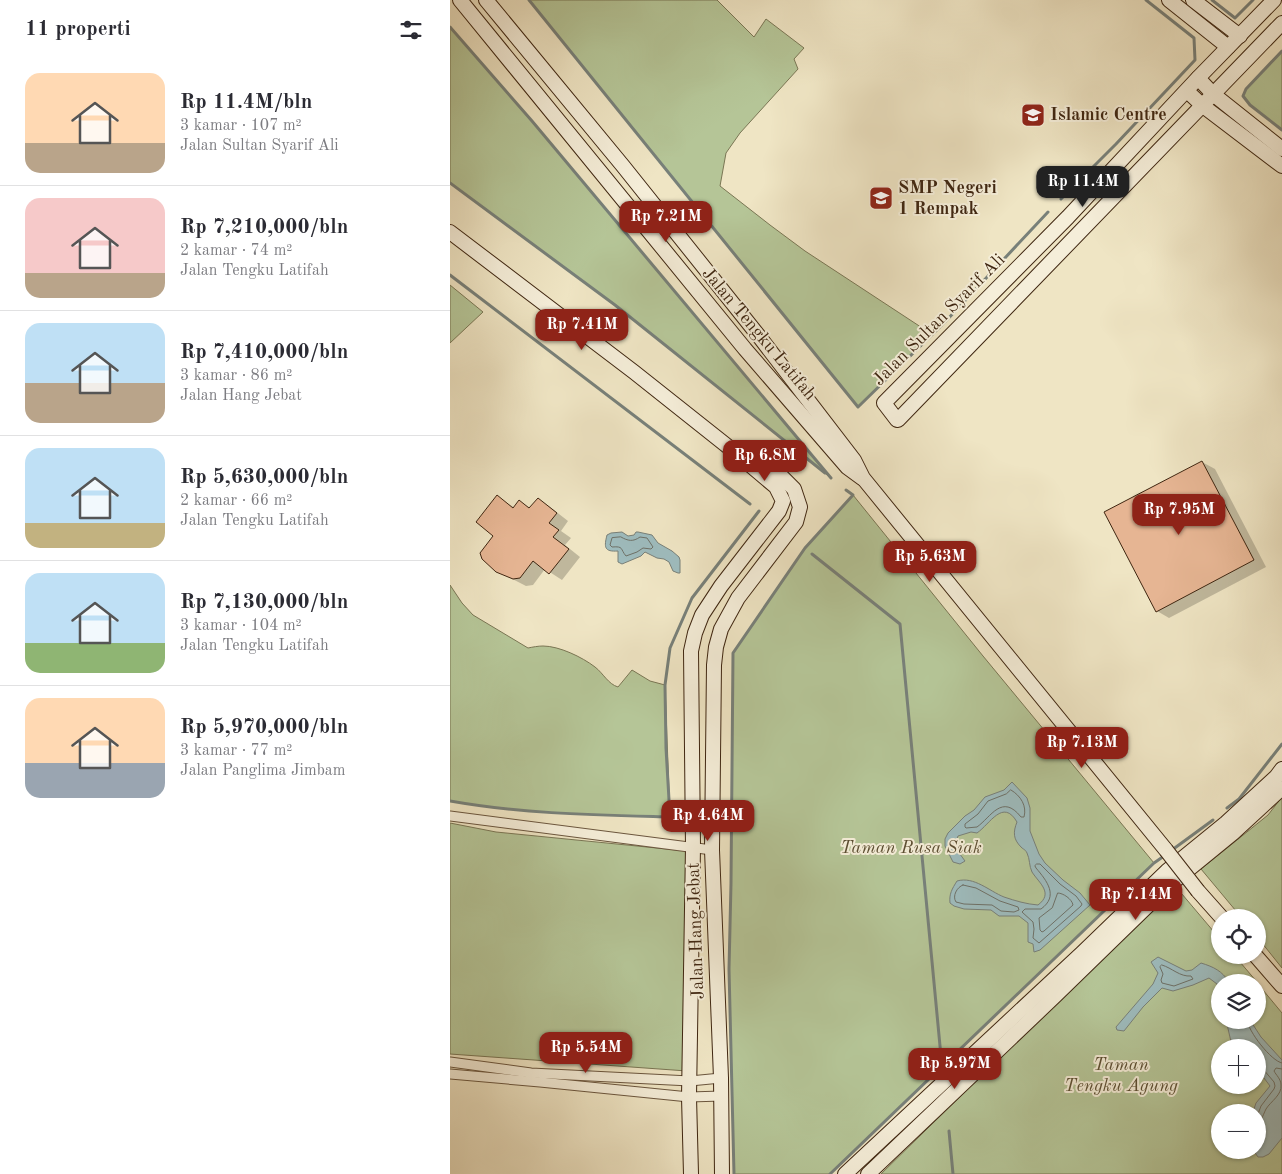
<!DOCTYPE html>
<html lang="id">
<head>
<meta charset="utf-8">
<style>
	:root { --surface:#fff; --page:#f2f2f3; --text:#2b2b33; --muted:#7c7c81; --line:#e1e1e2; --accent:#8f2418 }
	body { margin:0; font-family:"Old Standard TT",serif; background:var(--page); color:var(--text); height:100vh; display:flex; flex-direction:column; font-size:19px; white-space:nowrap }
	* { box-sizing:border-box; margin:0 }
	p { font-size:16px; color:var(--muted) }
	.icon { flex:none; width:28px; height:28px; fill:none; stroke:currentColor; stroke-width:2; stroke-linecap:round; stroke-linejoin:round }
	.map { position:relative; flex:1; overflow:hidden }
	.panel { display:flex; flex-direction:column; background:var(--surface); width:450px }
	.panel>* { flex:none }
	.tools { position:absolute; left:761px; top:909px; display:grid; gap:10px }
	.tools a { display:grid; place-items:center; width:55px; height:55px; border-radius:50%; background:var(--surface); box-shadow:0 1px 4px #0004; font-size:25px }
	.price { position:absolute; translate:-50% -42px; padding:0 11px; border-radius:10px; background:var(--accent); color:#fff; font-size:16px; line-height:32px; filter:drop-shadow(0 1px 2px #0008) }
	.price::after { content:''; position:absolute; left:50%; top:30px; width:15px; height:11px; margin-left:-8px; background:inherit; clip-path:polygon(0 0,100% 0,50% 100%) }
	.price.on { background:#222; color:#fff }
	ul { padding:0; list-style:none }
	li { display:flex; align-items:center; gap:15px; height:125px; padding:0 25px }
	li+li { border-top:1px solid var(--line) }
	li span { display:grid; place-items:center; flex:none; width:140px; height:100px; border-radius:15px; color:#555 }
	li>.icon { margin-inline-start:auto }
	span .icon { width:60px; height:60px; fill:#fffc; stroke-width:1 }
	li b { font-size:21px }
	h2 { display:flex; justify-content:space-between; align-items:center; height:60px; padding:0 25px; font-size:21px }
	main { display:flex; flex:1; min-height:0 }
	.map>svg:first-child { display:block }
	.green { fill:#b5c597; stroke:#7a7654; fill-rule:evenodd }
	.water { fill:#9ebcbe; stroke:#788079 }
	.shadow { fill:#0003 }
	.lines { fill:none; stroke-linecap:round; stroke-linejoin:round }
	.shore { stroke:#6e7168; stroke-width:1 }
	.stream { stroke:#788079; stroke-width:3 }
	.building { fill:#e6b593; stroke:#3f2611 }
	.street-casing { stroke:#6b563e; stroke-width:11 }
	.secondary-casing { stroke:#3f2611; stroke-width:16 }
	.street { stroke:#f5eed9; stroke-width:9 }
	.secondary { stroke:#f5eed9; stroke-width:14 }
	.secondary-bridge-casing { stroke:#3f2611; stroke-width:16; stroke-linecap:butt }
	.secondary-bridge { stroke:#f5eed9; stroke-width:14 }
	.labels { text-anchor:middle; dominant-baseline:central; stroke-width:4; stroke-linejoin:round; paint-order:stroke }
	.poi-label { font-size:18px; font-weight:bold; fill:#3f2611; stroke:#f5eed9; text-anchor:start }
	.street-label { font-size:18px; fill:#3f2611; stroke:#f5eed9 }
	.park-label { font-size:18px; font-style:italic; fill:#5c4e32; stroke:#f5eed9 }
</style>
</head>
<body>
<main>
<section class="panel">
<h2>11 properti<svg class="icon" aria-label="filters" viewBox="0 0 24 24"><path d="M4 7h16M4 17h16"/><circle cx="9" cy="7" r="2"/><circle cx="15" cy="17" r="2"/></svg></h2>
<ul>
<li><span style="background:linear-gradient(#ffd9b3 70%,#b9a48a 0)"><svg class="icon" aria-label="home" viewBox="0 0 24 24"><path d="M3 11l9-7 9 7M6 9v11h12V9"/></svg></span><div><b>Rp 11.4M/bln</b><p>3 kamar · 107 m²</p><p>Jalan Sultan Syarif Ali</p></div></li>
<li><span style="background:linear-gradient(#f6c9c9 75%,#b9a48a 0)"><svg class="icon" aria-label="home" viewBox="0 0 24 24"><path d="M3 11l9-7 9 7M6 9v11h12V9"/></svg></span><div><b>Rp 7,210,000/bln</b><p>2 kamar · 74 m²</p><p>Jalan Tengku Latifah</p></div></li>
<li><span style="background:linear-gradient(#bfe0f5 60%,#b9a48a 0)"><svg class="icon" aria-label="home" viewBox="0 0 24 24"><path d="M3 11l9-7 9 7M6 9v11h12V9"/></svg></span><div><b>Rp 7,410,000/bln</b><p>3 kamar · 86 m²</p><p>Jalan Hang Jebat</p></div></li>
<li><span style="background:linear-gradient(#bfe0f5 75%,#c2b280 0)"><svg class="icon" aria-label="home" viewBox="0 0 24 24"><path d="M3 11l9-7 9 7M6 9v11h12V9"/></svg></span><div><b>Rp 5,630,000/bln</b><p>2 kamar · 66 m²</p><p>Jalan Tengku Latifah</p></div></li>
<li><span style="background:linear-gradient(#bfe0f5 70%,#8fb573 0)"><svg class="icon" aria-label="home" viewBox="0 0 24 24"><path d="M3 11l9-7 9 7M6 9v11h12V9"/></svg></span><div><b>Rp 7,130,000/bln</b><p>3 kamar · 104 m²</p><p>Jalan Tengku Latifah</p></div></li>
<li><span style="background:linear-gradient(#ffd9b3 65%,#9aa5b1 0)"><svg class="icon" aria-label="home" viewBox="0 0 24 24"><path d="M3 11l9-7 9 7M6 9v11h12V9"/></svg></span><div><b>Rp 5,970,000/bln</b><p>3 kamar · 77 m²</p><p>Jalan Panglima Jimbam</p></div></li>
</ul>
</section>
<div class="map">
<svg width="832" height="1174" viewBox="0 0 832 1174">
	<rect width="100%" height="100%" fill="#efe5c4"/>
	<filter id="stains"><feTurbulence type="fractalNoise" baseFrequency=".004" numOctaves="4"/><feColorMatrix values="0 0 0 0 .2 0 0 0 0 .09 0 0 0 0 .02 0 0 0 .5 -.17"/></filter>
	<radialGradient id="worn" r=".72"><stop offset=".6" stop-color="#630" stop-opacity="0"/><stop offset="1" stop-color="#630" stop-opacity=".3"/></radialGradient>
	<g class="green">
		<path d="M79,0H267L304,37L316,19L354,48L344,59L348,69L290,133L276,153L270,186L320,225L355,251L483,335L408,407Z"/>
		<path d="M0,27L82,121L381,478L165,305L0,183Z"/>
		<path d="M832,50V130L800,105L793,96L796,89Z"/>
		<path d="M0,285L33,312L0,343Z"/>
		<path d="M403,495L533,656L704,863L380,1174H284L279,969L281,883L283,653L355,548Z"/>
		<path d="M0,585L12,603L23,615L78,648C83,647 88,646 93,646C109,646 132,657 145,667C153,673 158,684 168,687L182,670L200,681L215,685L220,817C146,815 73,814 0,801Z"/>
		<path d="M832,797V968L808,938V918L791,917L751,869L818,815Z"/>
		<path d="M0,823L46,832L237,851V1071L0,1054Z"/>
		<path d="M726,887L770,939V955H784L807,982H770V1020H808V984L832,1013V1174H431L670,940ZM770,1048H808V1085H770ZM770,1112H808V1150H770Z"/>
	</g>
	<g class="water">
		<path d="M172,532L178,536L184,535L186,532H188L202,535L208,543L222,551L229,557L230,560V573H228L223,571L219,562L214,559L207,558L195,552L191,556L172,564L168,562V551C154,552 154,547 157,535L161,533Z"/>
		<path d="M562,782L577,798L580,808V831L589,854L595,863L613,880L630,893L640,905L590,950L584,952L583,944L578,942V923L569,916H549L541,910L514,909L504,906L500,903C499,894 502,889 507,881C524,876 539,891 554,897C566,901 576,904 588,905C604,893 589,883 582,872C579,866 580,859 577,853C575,849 574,850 571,847C563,839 563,832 567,822C553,798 540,824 527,833L521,832L508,836L504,846L515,861L510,864L503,862L495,846V839L498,833L515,816L524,810L535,797L554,790Z"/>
		<path d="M708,957L736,971L742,970L751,963C764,967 772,971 779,982H770V995L767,984L759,978L743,985L723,991L712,988L693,1007L674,1031L667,1030L666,1027L703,984L708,973L701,962Z"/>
		<path d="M776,1020H800L811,1037L832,1060V1138L819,1154L813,1157H808L803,1150H808V1112H803L806,1103L820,1086L808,1070V1048L784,1047L782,1046Z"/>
	</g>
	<g class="shadow">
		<path d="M752,462L765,469L816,567L719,618L707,611Z"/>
		<path d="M47,497L65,508L69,502L81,508L88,499L100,507L118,521L111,531L121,538L115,545L130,557L112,580L95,569L83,585L76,586L47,571L45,535Z"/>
	</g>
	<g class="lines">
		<g class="shore">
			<path d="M171,537C178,541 183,542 190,537L197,538L203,547L201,549L193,548L187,552L176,556C170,549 174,546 162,547L160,545L162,538Z"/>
			<path d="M561,790C571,796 577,806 574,817H571C552,793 541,817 527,827L516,828L515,827V824L528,814L538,801L556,794Z"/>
			<path d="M587,864H590L610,884L626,896L632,904L631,906L589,943L583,938L584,929L583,922L572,912L575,909H591C609,896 597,881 586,868L585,866Z"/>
			<path d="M513,885L526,888L550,901L568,907L569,910L564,912L551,911L542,905L514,904L506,902C502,896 507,887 513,885Z"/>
			<path d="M608,893C613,893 622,899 623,905L594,931L592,932L590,930L589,918L602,908Z"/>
			<path d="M712,965C722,968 730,977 741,976L743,979L724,986L712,983L711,980L713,974L710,967Z"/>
			<path d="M797,1020C798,1031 821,1061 832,1063"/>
			<path d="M808,1067L813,1069L824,1082L825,1086L824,1089L811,1106L808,1114"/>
			<path d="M808,1122C813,1118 813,1115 816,1109C821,1101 832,1095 831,1085C831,1079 826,1075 824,1071L826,1068L832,1069"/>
		</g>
		<g class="stream">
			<path d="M79,0L408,407L495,322L598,212"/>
			<path d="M762,0L785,18L803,0"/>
			<path d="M0,27L82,121L381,478"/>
			<path d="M832,51L796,89L793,96L800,105L832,130"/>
			<path d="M0,183L165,305L375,473"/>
			<path d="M611,199L666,144L745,60L744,38L696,0"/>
			<path d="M0,275L300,504"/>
			<path d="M362,554L450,624L492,1067"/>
			<path d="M0,801C73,814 146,815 220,817L216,748L215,685L220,648L242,598L309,511"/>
			<path d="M777,808L789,799L832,744"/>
			<path d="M722,850L763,820"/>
			<path d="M499,1131L503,1174"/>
			<path d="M284,1174L279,969L281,883L283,653L355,548L403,495L396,490"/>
			<path d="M380,1174L704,863L714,856"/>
		</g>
	</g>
	<g class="building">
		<path d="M752,461L804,560L706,612L654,512Z"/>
		<path d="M47,495L63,508L69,500L79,508L88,498L107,513L99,523L109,530L103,537L119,549L99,574L83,561L70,578L63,579L46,572L32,559L30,553L43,536L26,522Z"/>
	</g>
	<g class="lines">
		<g class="street-casing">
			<g id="street">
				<path d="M0,816L262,850"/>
				<path d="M0,1062L81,1073L240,1081L271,1078"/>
				<path d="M0,1074L90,1082L239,1097L272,1096"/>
			</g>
		</g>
		<g class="secondary-casing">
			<g id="secondary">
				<path d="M10,0L295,349L397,467L412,478"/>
				<path d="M36,0L173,166L308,335L404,460L413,478L716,850"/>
				<path d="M719,0L778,47"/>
				<path d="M743,0L790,36"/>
				<path d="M824,0L748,78L618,217L434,403L447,420H448L832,23"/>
				<path d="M748,78L763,94L832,149"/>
				<path d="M737,91L753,106L832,166"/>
				<path d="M0,232L184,372L281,449L326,487L333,501L329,511L271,586L252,615L245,633L241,651L243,847L239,1097L241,1174"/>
				<path d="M748,891L772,918"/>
				<path d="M805,955L832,986"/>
				<path d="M272,1174L271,1078L262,850L264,665L266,647L271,629L288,598L346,522L350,507L344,489L327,472L301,459"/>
				<path d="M395,1174L632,953L717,871L776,823L826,777L832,769"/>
				<path d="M418,1174L605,996L717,887L783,833L832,788"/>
			</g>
		</g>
		<use href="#street" class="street"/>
		<use href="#secondary" class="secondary"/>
		<g class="secondary-bridge-casing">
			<path id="secondary-bridge" d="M716,850L748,891"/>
		</g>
		<use href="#secondary-bridge" class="secondary-bridge"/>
	</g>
	<defs>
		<g id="school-square" transform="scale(1.25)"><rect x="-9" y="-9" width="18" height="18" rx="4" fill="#8f2418" stroke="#f5eed9"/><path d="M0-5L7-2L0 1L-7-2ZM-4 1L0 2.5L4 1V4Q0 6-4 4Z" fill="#fff"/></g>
	</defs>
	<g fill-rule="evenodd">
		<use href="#school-square" x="583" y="115"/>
		<use href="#school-square" x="431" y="198"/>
	</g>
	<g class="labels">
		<g class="poi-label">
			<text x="600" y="115">Islamic Centre</text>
			<text x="448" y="188">SMP Negeri<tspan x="448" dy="21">1 Rempak</tspan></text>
		</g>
		<g class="street-label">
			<text transform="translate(489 320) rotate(-45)">Jalan Sultan Syarif Ali</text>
			<text transform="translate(309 334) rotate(50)">Jalan Tengku Latifah</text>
			<text transform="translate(246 931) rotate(-92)">Jalan Hang Jebat</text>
		</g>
		<g class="park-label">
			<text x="461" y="848">Taman Rusa Siak</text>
			<text x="671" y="1065">Taman<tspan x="671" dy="21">Tengku Agung</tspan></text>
		</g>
	</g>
	<rect width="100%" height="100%" filter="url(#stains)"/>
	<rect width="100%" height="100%" fill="url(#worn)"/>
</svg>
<div class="tools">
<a><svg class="icon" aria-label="locate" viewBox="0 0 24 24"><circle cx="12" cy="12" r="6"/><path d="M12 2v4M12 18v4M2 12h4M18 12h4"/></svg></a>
<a><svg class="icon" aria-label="layers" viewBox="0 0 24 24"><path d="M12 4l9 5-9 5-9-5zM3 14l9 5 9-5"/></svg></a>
<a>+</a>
<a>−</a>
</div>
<b class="price on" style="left:633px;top:208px">Rp 11.4M</b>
<b class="price" style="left:216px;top:243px">Rp 7.21M</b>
<b class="price" style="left:132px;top:351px">Rp 7.41M</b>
<b class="price" style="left:315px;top:482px">Rp 6.8M</b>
<b class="price" style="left:729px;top:536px">Rp 7.95M</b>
<b class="price" style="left:480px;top:583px">Rp 5.63M</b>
<b class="price" style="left:632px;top:769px">Rp 7.13M</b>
<b class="price" style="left:258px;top:842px">Rp 4.64M</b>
<b class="price" style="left:686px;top:921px">Rp 7.14M</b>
<b class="price" style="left:136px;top:1074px">Rp 5.54M</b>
<b class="price" style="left:505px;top:1090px">Rp 5.97M</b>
</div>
</main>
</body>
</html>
